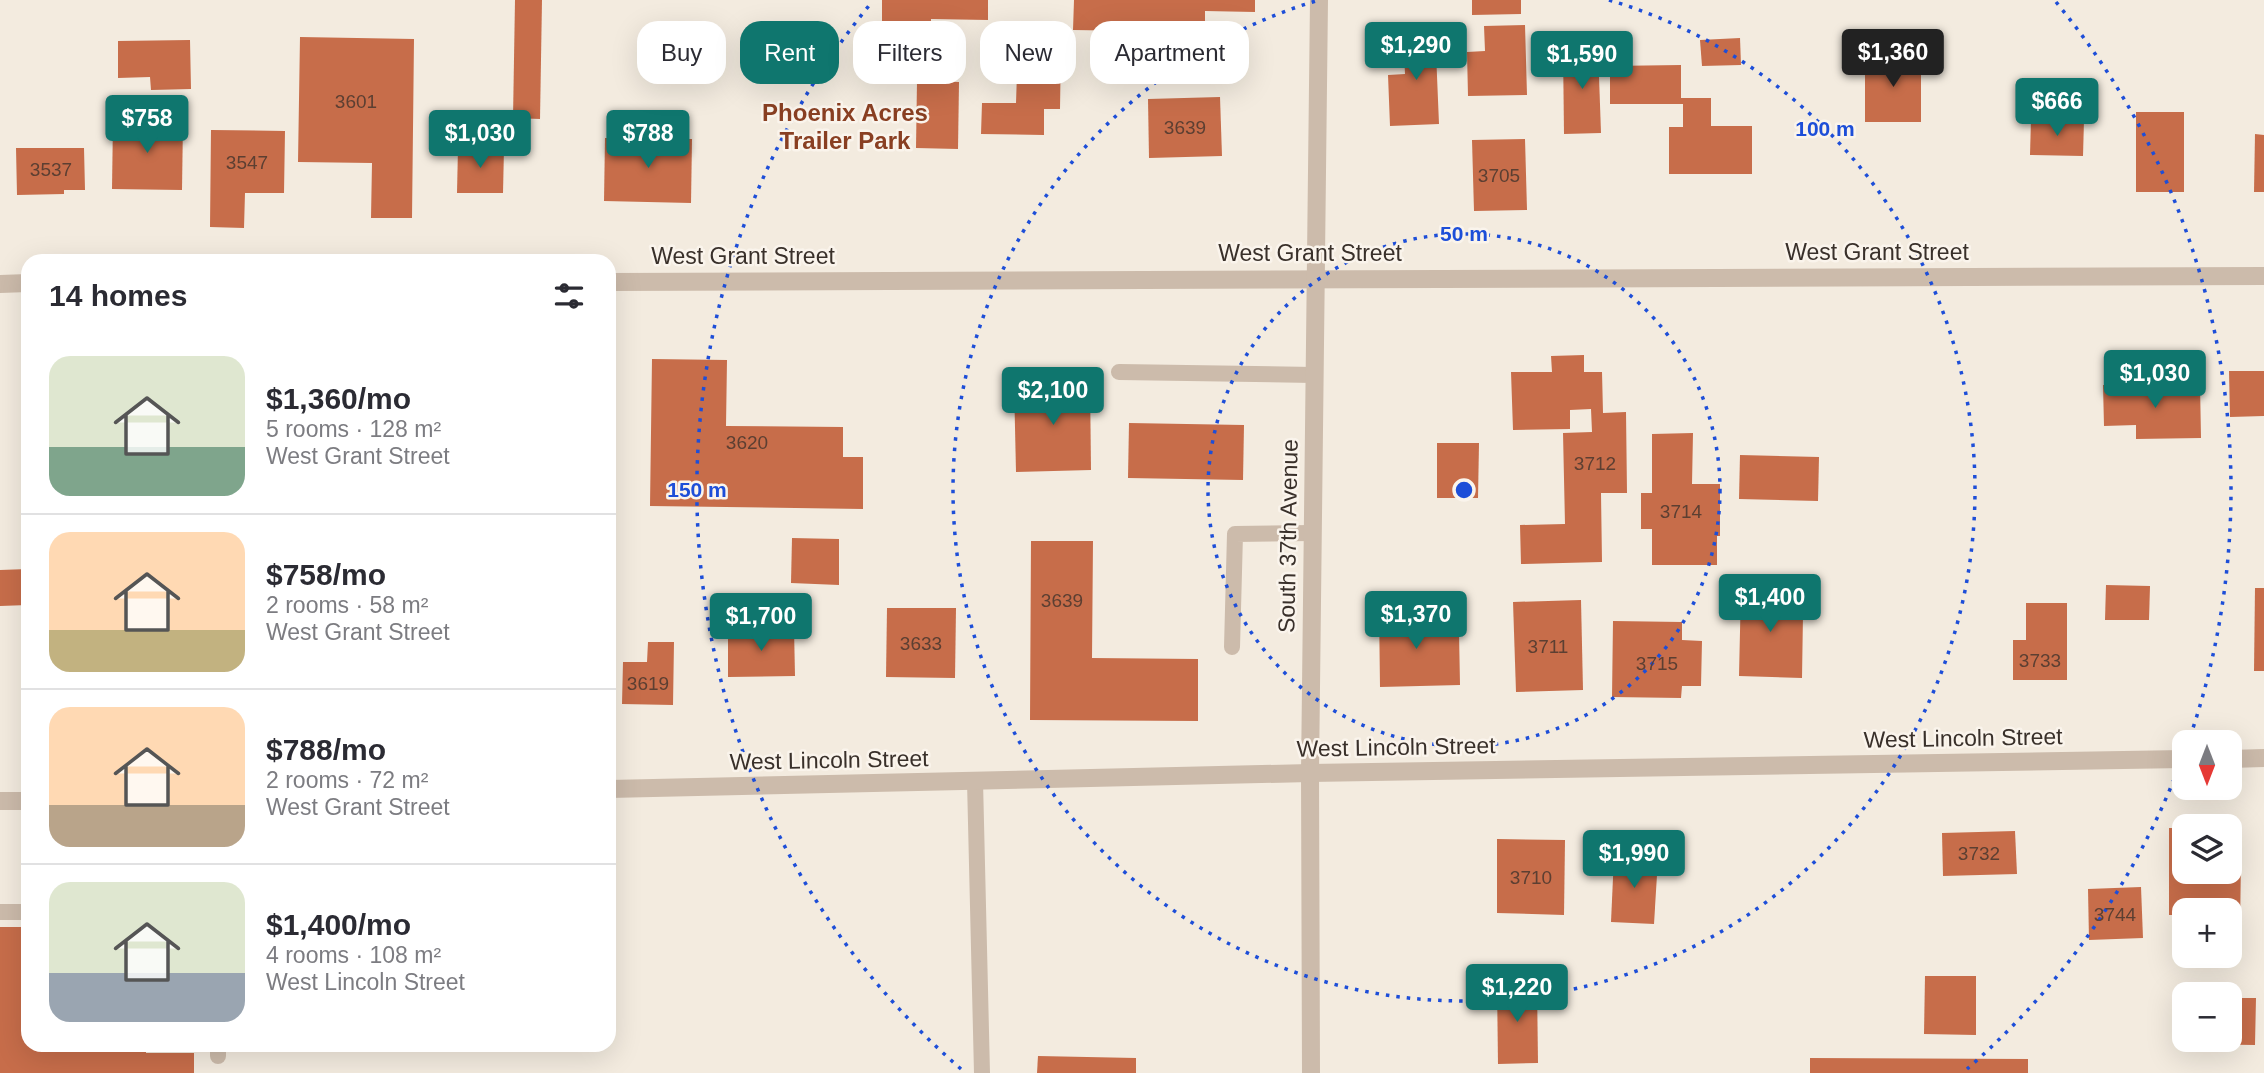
<!DOCTYPE html>
<html lang="en">
<head>
<meta charset="utf-8">
<style>
	:root { --surface:#fff; --page:#f7f7f7; --text:#2b2b33; --muted:#7c7c81; --line:#e1e1e2; --accent:#0f766e }
	body { margin:0; font-family:Arial,sans-serif; background:var(--page); color:var(--text); height:100vh; display:flex; flex-direction:column; font-size:26px; white-space:nowrap }
	* { box-sizing:border-box; margin:0 }
	p { font-size:23px; color:var(--muted) }
	.icon { flex:none; width:38px; height:38px; fill:none; stroke:currentColor; stroke-width:2; stroke-linecap:round; stroke-linejoin:round }
	.map { position:relative; flex:1; overflow:hidden }
	.sheet { position:absolute; left:21px; top:254px; width:595px; height:798px; display:flex; flex-direction:column; background:var(--surface); border-radius:21px; box-shadow:0 7px 28px #0002 }
	.sheet>* { flex:none }
	.top-card { position:absolute; left:637px; top:21px; width:665px; height:63px; display:flex; gap:14px }
	.needle { width:46px; rotate:180deg }
	.buttons { position:absolute; left:2172px; top:730px; display:grid; gap:14px }
	.buttons a { display:grid; place-items:center; width:70px; height:70px; border-radius:14px; background:var(--surface); box-shadow:0 7px 28px #0002; font-size:35px }
	.price { position:absolute; translate:-50% -60px; padding:0 16px; border-radius:7px; background:var(--accent); color:#fff; font-size:23px; line-height:46px; filter:drop-shadow(0 2px 4px #0008) }
	.price::after { content:''; position:absolute; left:50%; top:42px; width:21px; height:16px; margin-left:-10px; background:inherit; clip-path:polygon(0 0,100% 0,50% 100%) }
	.price.current { background:#222; color:#fff }
	ul { padding:0; list-style:none }
	li { display:flex; align-items:center; gap:21px; height:175px; padding:0 28px }
	li+li { border-top:2px solid var(--line) }
	li span { display:grid; place-items:center; flex:none; width:196px; height:140px; border-radius:21px; color:#555 }
	li>.icon { margin-inline-start:auto }
	span .icon { width:84px; height:84px; fill:#fffc; stroke-width:1 }
	li b { font-size:30px }
	h2 { display:flex; justify-content:space-between; align-items:center; height:84px; padding:0 28px; font-size:30px }
	.pill { padding:0 24px; border-radius:21px; background:var(--surface); box-shadow:0 7px 28px #0002; font-size:24px; line-height:63px }
	.pill.current { background:var(--accent); color:#fff }
	.map>svg:first-child { display:block }
	.building { fill:#c76d4a }
	.lines { fill:none; stroke-linecap:round; stroke-linejoin:round }
	.service { stroke:#ccbbab; stroke-width:16 }
	.minor { stroke:#ccbbab; stroke-width:18 }
	.tertiary { stroke:#ccbbab; stroke-width:18 }
	.ring { fill:none; stroke:#1d4ed8; stroke-width:3.5; stroke-dasharray:3.5 7 }
	.labels { text-anchor:middle; dominant-baseline:central; stroke-width:5; stroke-linejoin:round; paint-order:stroke }
	.number-label { font-size:19px; fill:#5c3f32 }
	.street-label { font-size:23px; fill:#39302a; stroke:#faf4ec }
	.neighbourhood-label { font-size:24px; font-weight:bold; fill:#893f22; stroke:#faf4ec }
	.centre { fill:#1d4ed8; stroke:#faf4ec; stroke-width:3.5 }
	.ring-label { font-size:21px; text-anchor:middle; font-weight:bold; fill:#1d4ed8; stroke:#faf4ec; stroke-width:5; stroke-linejoin:round; paint-order:stroke }
</style>
</head>
<body>
<div class="map">
<svg width="2264" height="1073" viewBox="0 0 2264 1073">
	<rect width="100%" height="100%" fill="#f3ebdf"/>
	<g class="building">
		<path d="M515,0H542L540,119L513,118Z"/>
		<path d="M882,0H988V20L931,19V29H882Z"/>
		<path d="M1074,0H1255V12L1205,11V32L1073,30Z"/>
		<path d="M1472,0H1521V14L1472,15Z"/>
		<path d="M1525,25L1527,95L1468,96L1467,52L1485,51L1484,26Z"/>
		<path d="M1435,28L1439,124L1390,126L1388,75L1405,74L1403,29Z"/>
		<path d="M300,37L414,39L412,218H371L372,163L298,162Z"/>
		<path d="M1740,38L1741,65L1702,66L1700,40Z"/>
		<path d="M190,40L191,89L151,90L150,77L118,78V41Z"/>
		<path d="M1018,42L1061,44L1060,109H1044V135L981,134L982,103H1016Z"/>
		<path d="M1598,48L1601,133L1564,134L1563,49Z"/>
		<path d="M1865,55L1921,56V122H1865Z"/>
		<path d="M1681,65V98H1711V126H1752V174H1669V127H1683V104H1610V66Z"/>
		<path d="M917,81L959,82L958,149L916,148Z"/>
		<path d="M1220,97L1222,156L1149,158L1148,99Z"/>
		<rect x="2136" y="112" width="48" height="80"/>
		<path d="M2031,119L2084,120L2083,156L2030,155Z"/>
		<path d="M113,120L183,121L182,190L112,189Z"/>
		<path d="M211,130L285,131L284,193H245L244,228L210,227Z"/>
		<path d="M2255,134L2264,135V192H2254Z"/>
		<path d="M605,138L692,139L691,203L604,201Z"/>
		<path d="M1525,139L1527,210L1474,211L1472,140Z"/>
		<path d="M16,148H84L85,190H64V194L17,195Z"/>
		<path d="M458,148H504L503,193H457Z"/>
		<path d="M1584,355V372H1602L1603,413L1626,412L1627,493H1601L1602,562L1521,564L1520,525L1565,524L1563,433L1592,432L1591,409L1570,410V429L1513,430L1511,372H1552L1551,356Z"/>
		<path d="M652,359L727,360L726,426L843,427V457H863V509L650,506Z"/>
		<path d="M2229,371H2264V416L2230,417Z"/>
		<path d="M1090,382L1091,470L1016,472L1014,383Z"/>
		<path d="M2200,384L2201,438L2136,439V425L2104,426L2103,385Z"/>
		<path d="M1129,423L1244,425L1243,480L1128,478Z"/>
		<path d="M1693,433L1692,484H1720V536H1717V565H1652V529H1641V493H1652V434Z"/>
		<path d="M1437,443H1479L1478,498H1437Z"/>
		<path d="M1740,455L1819,457L1818,501L1739,499Z"/>
		<path d="M792,538L839,539V585L791,583Z"/>
		<path d="M1031,541H1093L1092,658L1198,659V721L1030,720Z"/>
		<path d="M28,569V605L0,606V570Z"/>
		<path d="M2106,585L2150,586L2149,620H2105Z"/>
		<path d="M1741,587L1793,589V614H1803L1802,678L1739,676Z"/>
		<path d="M2255,588H2264V671H2254Z"/>
		<path d="M1581,600L1583,690L1516,692L1513,602Z"/>
		<path d="M2026,603H2067V680H2013V640H2026Z"/>
		<path d="M1422,607V632H1459L1460,685L1380,687L1379,608Z"/>
		<path d="M887,608H956L955,678L886,677Z"/>
		<path d="M1613,621L1682,622V640L1702,641L1701,686H1682L1681,698L1612,697Z"/>
		<path d="M794,628L795,676L728,677V629Z"/>
		<path d="M648,642H674L673,705L622,704L623,662H647Z"/>
		<path d="M2169,828H2184V872H2230V858H2241L2240,931H2230V910H2184V931L2175,930V915H2169Z"/>
		<path d="M2015,831L2017,874L1943,876L1942,833Z"/>
		<path d="M1497,839L1565,840L1564,915L1497,913Z"/>
		<path d="M1614,856L1658,858L1654,924L1611,922Z"/>
		<path d="M2141,887L2143,938L2089,940L2088,889Z"/>
		<path d="M0,927H28V1045H146V1053H194V1073H0Z"/>
		<path d="M1925,976H1976V1035L1924,1034Z"/>
		<path d="M1497,984H1537L1538,1063L1498,1064Z"/>
		<path d="M2230,998H2256L2255,1045L2185,1044V1040H2230Z"/>
		<path d="M1038,1056L1136,1058V1073H1037Z"/>
		<path d="M1810,1058L2028,1059V1073H1810Z"/>
	</g>
	<g class="lines">
		<g class="service">
			<path d="M1119,372L1314,375"/>
			<path d="M1232,647L1235,534L1312,533"/>
			<path d="M975,781L982,1073"/>
			<path d="M0,912H28"/>
			<path d="M218,1045V1056"/>
		</g>
		<g class="minor">
			<path d="M609,282L2264,276"/>
			<path d="M0,284L28,283"/>
			<path d="M1311,1073L1310,773L1319,0"/>
		</g>
		<g class="tertiary">
			<path d="M2230,759L2264,758"/>
			<path d="M609,789L1310,773L2184,759"/>
			<path d="M0,801H28"/>
		</g>
	</g>
	<g class="ring">
		<circle cx="1464" cy="490" r="256"/>
		<path d="M1609 0A511 511 0 1 1 1319 0"/>
		<path d="M2182 759A767 767 0 0 1 1967 1069M961 1069A767 767 0 0 1 872 2M2056 2A767 767 0 0 1 2189 740"/>
	</g>
	<g class="labels">
		<g class="number-label">
			<text x="356" y="101">3601</text>
			<text x="1185" y="127">3639</text>
			<text x="247" y="162">3547</text>
			<text x="51" y="169">3537</text>
			<text x="1499" y="175">3705</text>
			<text x="747" y="442">3620</text>
			<text x="1595" y="463">3712</text>
			<text x="1681" y="511">3714</text>
			<text x="1062" y="600">3639</text>
			<text x="921" y="643">3633</text>
			<text x="1548" y="646">3711</text>
			<text x="2040" y="660">3733</text>
			<text x="1657" y="663">3715</text>
			<text x="648" y="683">3619</text>
			<text x="1979" y="853">3732</text>
			<text x="1531" y="877">3710</text>
			<text x="2115" y="914">3744</text>
		</g>
		<g class="street-label">
			<text x="1877" y="252">West Grant Street</text>
			<text x="1310" y="253">West Grant Street</text>
			<text x="743" y="256">West Grant Street</text>
			<text transform="translate(1288 536) rotate(-89)">South 37th Avenue</text>
			<text transform="translate(1963 738) rotate(-1)">West Lincoln Street</text>
			<text transform="translate(1396 747) rotate(-1)">West Lincoln Street</text>
			<text transform="translate(829 760) rotate(-1)">West Lincoln Street</text>
		</g>
		<g class="neighbourhood-label">
			<text x="845" y="112">Phoenix Acres<tspan x="845" dy="28">Trailer Park</tspan></text>
		</g>
	</g>
	<circle cx="1464" cy="490" r="10" class="centre"/>
	<g class="ring-label">
		<text x="1825" y="136">100 m</text>
		<text x="1464" y="241">50 m</text>
		<text x="697" y="497">150 m</text>
	</g>
</svg>
<div class="buttons">
<a><svg class="needle" viewBox="-14 -14 28 28"><path d="M0-13l5 13h-10z" fill="#e53935"/><path d="M0 13l5-13h-10z" fill="#7c7c81"/></svg></a>
<a><svg class="icon" aria-label="layers" viewBox="0 0 24 24"><path d="M12 4l9 5-9 5-9-5zM3 14l9 5 9-5"/></svg></a>
<a>+</a>
<a>−</a>
</div>
<b class="price" style="left:1416px;top:82px">$1,290</b>
<b class="price current" style="left:1893px;top:89px">$1,360</b>
<b class="price" style="left:1582px;top:91px">$1,590</b>
<b class="price" style="left:2057px;top:138px">$666</b>
<b class="price" style="left:147px;top:155px">$758</b>
<b class="price" style="left:480px;top:170px">$1,030</b>
<b class="price" style="left:648px;top:170px">$788</b>
<b class="price" style="left:2155px;top:410px">$1,030</b>
<b class="price" style="left:1053px;top:427px">$2,100</b>
<b class="price" style="left:1770px;top:634px">$1,400</b>
<b class="price" style="left:1416px;top:651px">$1,370</b>
<b class="price" style="left:761px;top:653px">$1,700</b>
<b class="price" style="left:1634px;top:890px">$1,990</b>
<b class="price" style="left:1517px;top:1024px">$1,220</b>
<div class="top-card">
<a class="pill">Buy</a>
<a class="pill current">Rent</a>
<a class="pill">Filters</a>
<a class="pill">New</a>
<a class="pill">Apartment</a>
</div>
<section class="sheet">
<h2>14 homes<svg class="icon" aria-label="filters" viewBox="0 0 24 24"><path d="M4 7h16M4 17h16"/><circle cx="9" cy="7" r="2"/><circle cx="15" cy="17" r="2"/></svg></h2>
<ul>
<li><span style="background:linear-gradient(#dfe7d0 65%,#7fa58c 0)"><svg class="icon" aria-label="home" viewBox="0 0 24 24"><path d="M3 11l9-7 9 7M6 9v11h12V9"/></svg></span><div><b>$1,360/mo</b><p>5 rooms · 128 m²</p><p>West Grant Street</p></div></li>
<li><span style="background:linear-gradient(#ffd9b3 70%,#c2b280 0)"><svg class="icon" aria-label="home" viewBox="0 0 24 24"><path d="M3 11l9-7 9 7M6 9v11h12V9"/></svg></span><div><b>$758/mo</b><p>2 rooms · 58 m²</p><p>West Grant Street</p></div></li>
<li><span style="background:linear-gradient(#ffd9b3 70%,#b9a48a 0)"><svg class="icon" aria-label="home" viewBox="0 0 24 24"><path d="M3 11l9-7 9 7M6 9v11h12V9"/></svg></span><div><b>$788/mo</b><p>2 rooms · 72 m²</p><p>West Grant Street</p></div></li>
<li><span style="background:linear-gradient(#dfe7d0 65%,#9aa5b1 0)"><svg class="icon" aria-label="home" viewBox="0 0 24 24"><path d="M3 11l9-7 9 7M6 9v11h12V9"/></svg></span><div><b>$1,400/mo</b><p>4 rooms · 108 m²</p><p>West Lincoln Street</p></div></li>
</ul>
</section>
</div>
</body>
</html>
